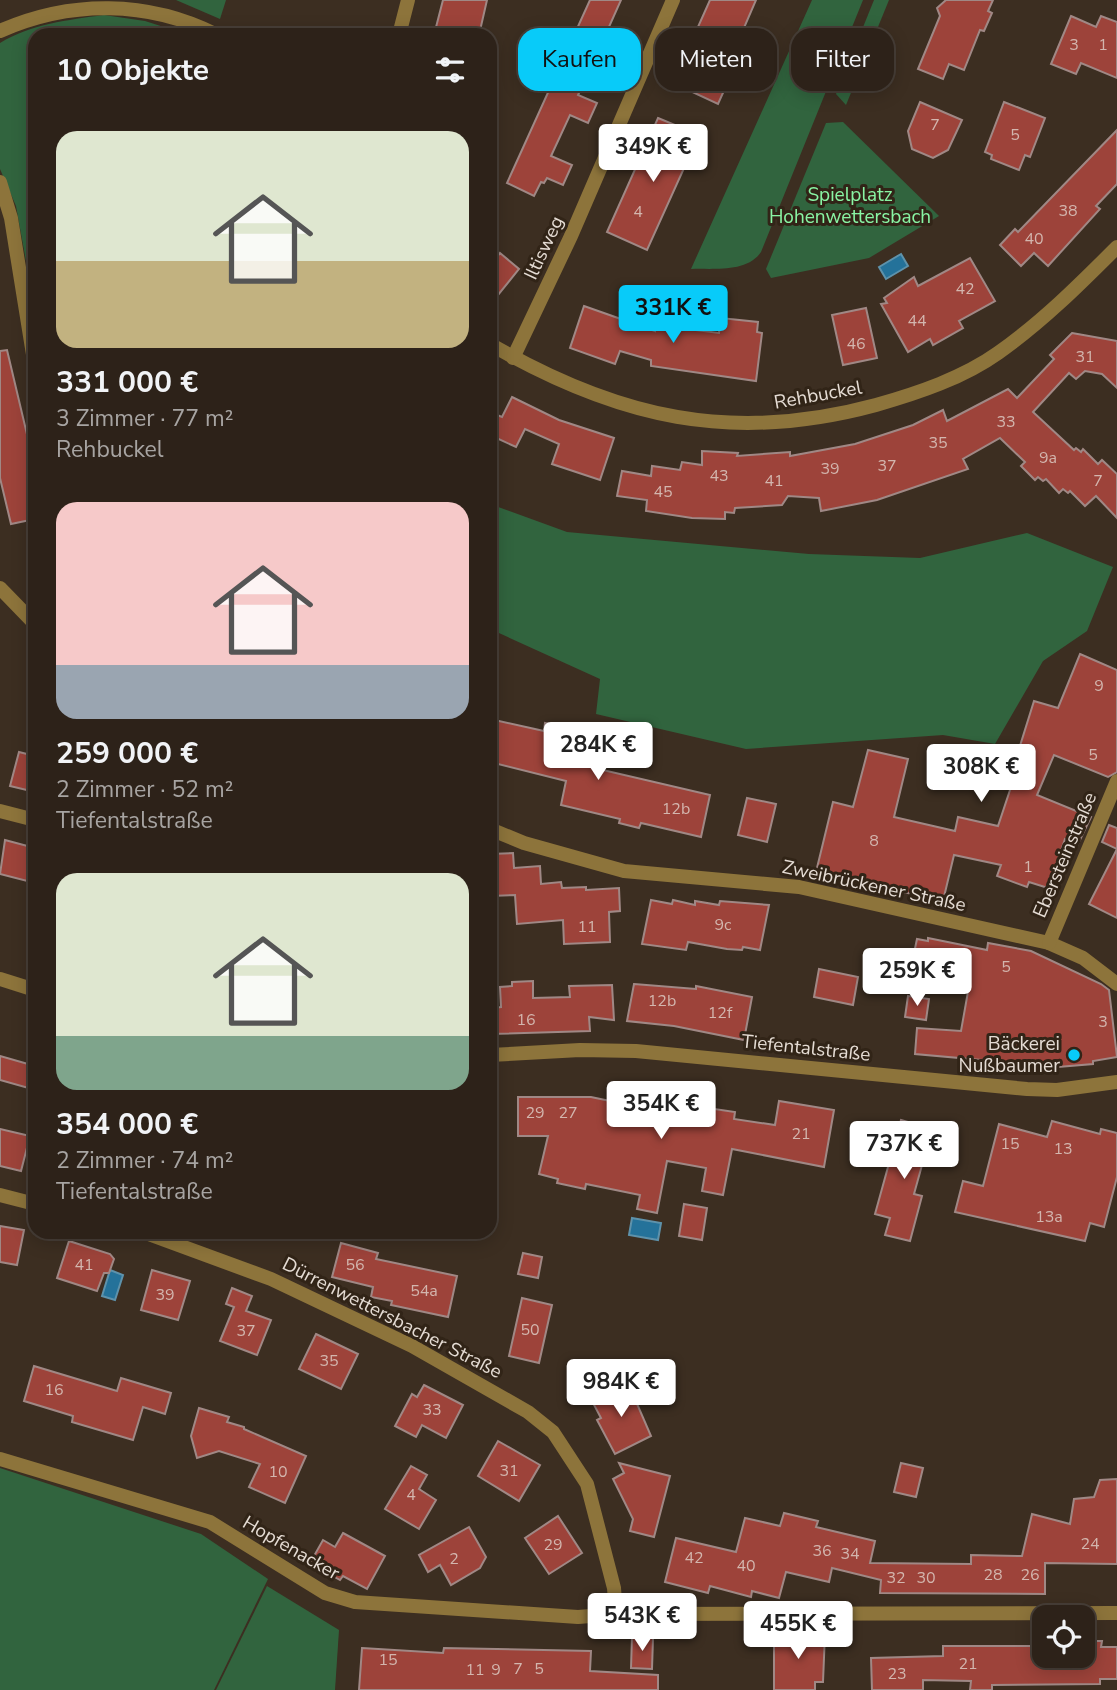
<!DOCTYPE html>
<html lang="de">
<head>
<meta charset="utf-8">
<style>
	:root { --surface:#2d2219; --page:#392f26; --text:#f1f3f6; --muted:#a7a4a2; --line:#483f38; --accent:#08cbf9 }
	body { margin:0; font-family:"Nunito Sans",sans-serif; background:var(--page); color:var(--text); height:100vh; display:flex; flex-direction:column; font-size:26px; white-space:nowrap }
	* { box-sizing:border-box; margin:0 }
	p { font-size:23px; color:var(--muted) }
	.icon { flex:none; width:38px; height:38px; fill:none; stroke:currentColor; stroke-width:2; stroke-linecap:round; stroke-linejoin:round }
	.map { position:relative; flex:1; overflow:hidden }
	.side { position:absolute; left:28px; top:28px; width:469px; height:1211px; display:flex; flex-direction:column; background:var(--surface); border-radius:21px; box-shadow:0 4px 18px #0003,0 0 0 2px var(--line) }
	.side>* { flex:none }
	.guide { position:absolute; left:518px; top:28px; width:494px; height:63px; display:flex; gap:14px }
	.fabs { position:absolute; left:1032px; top:1605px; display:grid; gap:14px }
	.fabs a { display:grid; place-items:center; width:63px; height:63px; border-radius:14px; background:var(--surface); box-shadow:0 4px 18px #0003,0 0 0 2px var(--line); font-size:35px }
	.price { position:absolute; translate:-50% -60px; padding:0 16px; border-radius:7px; background:#fff; color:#222; font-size:23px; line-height:46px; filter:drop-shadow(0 2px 4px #0008) }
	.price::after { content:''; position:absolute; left:50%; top:42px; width:21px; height:16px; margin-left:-10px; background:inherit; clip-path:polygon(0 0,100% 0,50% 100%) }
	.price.on { background:var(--accent); color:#111 }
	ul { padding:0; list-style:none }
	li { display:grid; align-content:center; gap:14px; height:371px; padding:0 28px }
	li span { display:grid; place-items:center; height:217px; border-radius:21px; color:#555 }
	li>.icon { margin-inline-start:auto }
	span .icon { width:126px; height:126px; fill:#fffc; stroke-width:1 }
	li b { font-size:30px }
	h2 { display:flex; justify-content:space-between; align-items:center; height:84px; padding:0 28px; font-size:30px }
	.pill { padding:0 24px; border-radius:21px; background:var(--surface); box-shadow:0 4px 18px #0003,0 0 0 2px var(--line); font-size:24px; line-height:63px }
	.pill.on { background:var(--accent); color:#111 }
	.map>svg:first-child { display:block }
	.green { fill:#31643e }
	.water { fill:#24729a; stroke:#5e92ab; stroke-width:2 }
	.building { fill:#9d433a; stroke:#a08885; stroke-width:2 }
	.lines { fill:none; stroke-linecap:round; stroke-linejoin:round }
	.minor { stroke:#8d743b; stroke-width:14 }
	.tertiary { stroke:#8d743b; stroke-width:14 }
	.poi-dot { fill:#08cbf9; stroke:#312417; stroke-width:2.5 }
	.labels { text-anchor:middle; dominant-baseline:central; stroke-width:6; stroke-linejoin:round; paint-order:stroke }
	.number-label { font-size:16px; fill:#d3b6ae }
	.park-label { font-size:19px; fill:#89f5a4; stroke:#312417 }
	.street-label { font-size:19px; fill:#e5dcd4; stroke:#312417 }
	.poi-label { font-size:19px; fill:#e5dcd4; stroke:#312417; text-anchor:end }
</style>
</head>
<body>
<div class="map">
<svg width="1117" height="1690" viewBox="0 0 1117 1690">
	<rect width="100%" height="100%" fill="#3c2e21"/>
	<g class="green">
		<path d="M176,0H226L220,19Z"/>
		<path d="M812,0H863L761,252C747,273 713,268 691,269Z"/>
		<path d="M874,0H889L846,105L836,94Z"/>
		<path d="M104,15L145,21L189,35H35V311L16,206L0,169V43C32,24 67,20 104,15Z"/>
		<path d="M843,122L939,216L869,258L771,278L766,269L826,123Z"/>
		<path d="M490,504L567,532L809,554L920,558L1027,533L1113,567L1087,631L1043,661L995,744L943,735L746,749L596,714L600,679L490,629Z"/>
		<path d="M0,1468L201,1534L268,1579L214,1690H0Z"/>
		<path d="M267,1586L339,1630L335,1690H216Z"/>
	</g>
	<g class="water">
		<path d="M901,254L908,266L886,279L879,267Z"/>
		<path d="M632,1218L661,1223L658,1240L629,1235Z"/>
		<path d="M110,1270L123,1275L115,1300L102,1296Z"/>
	</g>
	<g class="building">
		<path d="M443,0H487L479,35H434Z"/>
		<path d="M590,0H621L604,38L624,47L614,68L595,59L578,95L597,103L588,123L570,115L551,156L572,165L563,185L547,178L544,183L541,182L534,196L507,183Z"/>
		<path d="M710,0H756L721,81L727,84L718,104L673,83Z"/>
		<path d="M946,0H993L988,11L992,13L984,31L980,30L964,70L949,64L943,79L918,69L940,16L937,8Z"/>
		<path d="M1071,16L1096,27L1101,16L1117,22V78L1081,63L1076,74L1051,64Z"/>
		<path d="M920,102L962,120L948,150L933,158L912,149L908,131Z"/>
		<path d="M1004,102L1045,118L1030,157L1025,155L1019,170L991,159L992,155L985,152Z"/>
		<path d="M658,118L699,135L647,250L607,232Z"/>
		<path d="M1117,130V184L1096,206L1100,209L1048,266L1034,253L1021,266L1000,245L1015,229L1018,232Z"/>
		<path d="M500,253L519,269L490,305V266Z"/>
		<path d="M970,258L995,301L959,321L963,328L933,345L930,339L908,352L881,304L887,303L884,298L914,277L918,286Z"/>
		<path d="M584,306L655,331V325L719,333L721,318L758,322L757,332L762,333L756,381L651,366V360L620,351L615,364L570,348Z"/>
		<path d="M866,308L877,358L843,365L832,315Z"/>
		<path d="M1072,333L1117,341V388L1102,374L1085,371L1076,379L1069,373L1033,412L1074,450L1076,448L1081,452L1083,449L1098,464L1102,460L1117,474V518L1096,496L1085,506L1070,491L1068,493L1063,489L1059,493L1046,479L1043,481L1038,477L1035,480L1021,466L1025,462L1000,438L963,459L968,469L877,500L821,511L819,498L788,496L782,505L735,508L734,513L725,512V519L692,518L646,511L647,500L617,496L622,471L651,476L652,466L680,470L682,462L702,465V451L738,453L737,456L790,452V456L855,444L913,425L943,410L947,421L1008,389L1017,398L1054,359L1050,355Z"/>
		<path d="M7,350L35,468V519L11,524L0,478V351Z"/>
		<path d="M512,397L559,420L614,438L600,480L552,464L559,444L525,429L516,447L490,435V412L502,417Z"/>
		<path d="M1080,654L1117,670V772L1108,777L1054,755L1037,795L1091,817L1078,844L1065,839L1048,888L1029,882L1027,887L997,876L1001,865L954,855L943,901L816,872L833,802L853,807L868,750L908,759L894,817L955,831L958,817L998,826L1018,766L1014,765L1034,701L1058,708Z"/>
		<path d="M490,719L544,731L545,723L566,727L560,760L710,795L701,837L641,823L639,828L619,823L620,819L561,805L566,781L490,762Z"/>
		<path d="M19,752L35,756V792L10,786Z"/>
		<path d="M747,798L776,804L767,842L738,835Z"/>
		<path d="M1109,825L1117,828V849L1102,842Z"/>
		<path d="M5,840L35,848V883L0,874Z"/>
		<path d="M1117,849V918L1089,904Z"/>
		<path d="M513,853L514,868L540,866L541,884L561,882L562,888L586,887V890L619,888L620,911L609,912L610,942L564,944L563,920L517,924L515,895L490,896V854Z"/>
		<path d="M651,900L672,904L673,900L695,905V901L719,905L720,901L769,905L760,950L743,947L742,950L727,949L688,942L686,950L642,944Z"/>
		<path d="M928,938L987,950L988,943L1031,951L1101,984L1109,990L1117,1057L1093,1061V1064L1058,1067L915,1054L917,1028L961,1031L969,986L921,976L924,960L913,958L917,939L928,941Z"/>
		<path d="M819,969L858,977L853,1005L814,997Z"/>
		<path d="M533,981V998L570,997L569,986L612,985L614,1020L589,1017L590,1031L490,1034V1008L501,1007L500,987L512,986V982Z"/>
		<path d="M634,984L696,989V986L752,997L744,1040L674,1026L627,1021Z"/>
		<path d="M908,996L929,999L926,1020L905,1017Z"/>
		<path d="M0,1056L35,1066L32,1089L0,1080Z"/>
		<path d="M518,1097H591L658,1111L660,1101L735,1112L734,1119L775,1125L779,1101L834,1110L824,1167L732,1149L723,1195L702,1191L706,1168L667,1161L657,1213L637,1209L640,1195L586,1184L585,1189L557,1183L558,1179L539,1174L548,1136H518Z"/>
		<path d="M901,1120L932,1129L914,1194L922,1196L910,1241L885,1235L890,1218L875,1214Z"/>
		<path d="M1052,1121L1100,1134L1101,1129L1117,1133V1177L1104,1227L1090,1223L1085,1241L955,1212L963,1181L983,1186L999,1124L1047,1137Z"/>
		<path d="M0,1129L30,1136L21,1171L0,1166Z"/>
		<path d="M684,1204L707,1208L702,1240L679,1236Z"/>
		<path d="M0,1226L24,1230L17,1265L0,1262Z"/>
		<path d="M69,1241L110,1254L114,1259L109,1273H104L97,1291L57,1278Z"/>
		<path d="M341,1243L378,1253L376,1259L457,1276L448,1317L391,1305L392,1301L371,1297L373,1287L332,1277Z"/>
		<path d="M523,1253L542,1257L538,1278L518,1274Z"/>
		<path d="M152,1270L190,1281L178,1320L141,1310Z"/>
		<path d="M232,1288L252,1296L246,1311L271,1320L257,1355L220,1341L234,1307L226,1304Z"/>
		<path d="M522,1298L552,1305L539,1363L509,1356Z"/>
		<path d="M316,1334L358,1354L341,1389L299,1369Z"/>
		<path d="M34,1366L117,1391L121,1378L171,1393L165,1414L143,1407L133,1440L72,1422L73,1416L24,1401Z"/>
		<path d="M628,1383L651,1436L615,1454L597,1420L601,1418L592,1401Z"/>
		<path d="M424,1385L463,1405L446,1438L422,1425L416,1437L395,1426L412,1394L417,1397Z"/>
		<path d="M199,1408L229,1417L227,1422L244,1427V1429L306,1456L285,1503L249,1487L260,1464L219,1451L197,1458L191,1436Z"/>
		<path d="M498,1441L540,1465L519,1501L478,1476Z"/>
		<path d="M619,1463L670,1476L654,1537L630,1531L633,1519L613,1479L624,1473Z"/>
		<path d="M901,1463L923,1468L916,1497L894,1492Z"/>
		<path d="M411,1466L427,1475L419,1489L436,1500L419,1529L385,1509Z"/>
		<path d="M1117,1479V1564L1045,1563V1594L880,1593L881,1580L832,1568L829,1582L786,1572L779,1598L752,1591L751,1597L710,1586L708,1593L665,1582L676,1538L736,1552L745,1518L780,1526L784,1513L818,1521L816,1527L875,1541L870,1563L971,1564V1555L1022,1556L1032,1514L1070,1524L1074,1499L1094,1497L1100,1480Z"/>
		<path d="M558,1516L582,1553L549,1574L525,1538Z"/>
		<path d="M469,1527L486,1557L480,1568L451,1585L440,1565L428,1572L419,1555Z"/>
		<path d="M343,1533L385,1556L367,1589L343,1576L340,1580L310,1563L323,1540L335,1547Z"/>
		<path d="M774,1633H825L823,1682H815V1690H774Z"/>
		<path d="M632,1637L653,1638L652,1669L631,1668Z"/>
		<path d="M1083,1641H1102L1101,1647H1117V1679H1100V1684L992,1685V1690H970L971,1681L923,1680V1690H872L871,1658L943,1656V1646H1045V1656H1083Z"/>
		<path d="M362,1648L443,1653L444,1648L591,1651L590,1671L658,1675V1690H359Z"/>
	</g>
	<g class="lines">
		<g class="minor">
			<path d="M0,31C70,0 148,0 217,35"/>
			<path d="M399,35L408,0"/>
			<path d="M0,182L11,218L35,367"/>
			<path d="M490,344C618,418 732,444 876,405C918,393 963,378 998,353C1042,322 1079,285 1117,247"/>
			<path d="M513,358L571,236L673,0"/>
			<path d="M0,588L35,624"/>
			<path d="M0,811L35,820"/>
			<path d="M490,829L524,843L624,871L799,887L1049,943L1083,958L1117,984"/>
			<path d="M1049,943L1117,781"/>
			<path d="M0,1195L35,1204"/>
			<path d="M143,1232L271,1279L412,1346L528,1412L553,1432L587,1484L614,1588L616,1614"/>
			<path d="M0,1459L210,1522L325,1593L355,1602L578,1617L616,1614L1117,1613"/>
		</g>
		<g class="tertiary">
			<path d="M0,979L35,990"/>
			<path d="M490,1055L580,1050L636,1051L1027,1089L1057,1090L1117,1082"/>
		</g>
	</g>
	<circle class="poi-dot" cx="1074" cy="1055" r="7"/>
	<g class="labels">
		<g class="number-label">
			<text x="1074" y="45">3</text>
			<text x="1103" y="45">1</text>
			<text x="935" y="125">7</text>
			<text x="1015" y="135">5</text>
			<text x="1068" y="211">38</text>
			<text x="638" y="212">4</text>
			<text x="1034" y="239">40</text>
			<text x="965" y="289">42</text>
			<text x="917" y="321">44</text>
			<text x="856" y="344">46</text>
			<text x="1085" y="357">31</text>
			<text x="1006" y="422">33</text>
			<text x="938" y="443">35</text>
			<text x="1048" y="458">9a</text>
			<text x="887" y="466">37</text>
			<text x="830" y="469">39</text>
			<text x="719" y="476">43</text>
			<text x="774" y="481">41</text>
			<text x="1098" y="481">7</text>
			<text x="663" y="492">45</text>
			<text x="1099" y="686">9</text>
			<text x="1093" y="755">5</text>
			<text x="676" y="809">12b</text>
			<text x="874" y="841">8</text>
			<text x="1028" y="867">1</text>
			<text x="723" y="925">9c</text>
			<text x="587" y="927">11</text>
			<text x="1006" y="967">5</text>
			<text x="662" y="1001">12b</text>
			<text x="720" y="1013">12f</text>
			<text x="526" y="1020">16</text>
			<text x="1103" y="1022">3</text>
			<text x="535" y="1113">29</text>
			<text x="568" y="1113">27</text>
			<text x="801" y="1134">21</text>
			<text x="1010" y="1144">15</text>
			<text x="1063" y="1149">13</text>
			<text x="1049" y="1217">13a</text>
			<text x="84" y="1265">41</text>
			<text x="355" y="1265">56</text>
			<text x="424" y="1291">54a</text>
			<text x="165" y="1295">39</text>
			<text x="530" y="1330">50</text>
			<text x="246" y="1331">37</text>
			<text x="329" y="1361">35</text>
			<text x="54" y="1390">16</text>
			<text x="432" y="1410">33</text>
			<text x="509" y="1471">31</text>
			<text x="278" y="1472">10</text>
			<text x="411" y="1495">4</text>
			<text x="1090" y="1544">24</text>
			<text x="553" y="1545">29</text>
			<text x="822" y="1551">36</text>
			<text x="850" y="1554">34</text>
			<text x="694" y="1558">42</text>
			<text x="454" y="1559">2</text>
			<text x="746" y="1566">40</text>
			<text x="993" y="1575">28</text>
			<text x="1030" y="1575">26</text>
			<text x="896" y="1578">32</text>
			<text x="926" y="1578">30</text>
			<text x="388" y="1660">15</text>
			<text x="968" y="1664">21</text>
			<text x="518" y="1669">7</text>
			<text x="539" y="1669">5</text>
			<text x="475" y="1670">11</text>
			<text x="496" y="1670">9</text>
			<text x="897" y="1674">23</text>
		</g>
		<g class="park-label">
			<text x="850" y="195">Spielplatz<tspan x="850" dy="22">Hohenwettersbach</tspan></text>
		</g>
		<g class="street-label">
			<text transform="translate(544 248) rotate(-65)">Iltisweg</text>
			<text transform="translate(818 395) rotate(-10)">Rehbuckel</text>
			<text transform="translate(1065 855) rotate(-67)">Ebersteinstraße</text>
			<text transform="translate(874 886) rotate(12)">Zweibrückener Straße</text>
			<text transform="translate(806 1048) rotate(6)">Tiefentalstraße</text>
			<text transform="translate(392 1318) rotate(27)">Dürrenwettersbacher Straße</text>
			<text transform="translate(291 1548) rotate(30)">Hopfenacker</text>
		</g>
		<g class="poi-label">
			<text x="1060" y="1044">Bäckerei<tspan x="1060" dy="22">Nußbaumer</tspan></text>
		</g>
	</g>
</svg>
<div class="fabs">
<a><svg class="icon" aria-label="locate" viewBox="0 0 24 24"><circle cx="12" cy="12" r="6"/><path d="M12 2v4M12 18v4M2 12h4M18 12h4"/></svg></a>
</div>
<b class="price" style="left:653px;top:184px">349K €</b>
<b class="price on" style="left:673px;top:345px">331K €</b>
<b class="price" style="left:598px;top:782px">284K €</b>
<b class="price" style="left:981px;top:804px">308K €</b>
<b class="price" style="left:917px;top:1008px">259K €</b>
<b class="price" style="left:661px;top:1141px">354K €</b>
<b class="price" style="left:904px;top:1181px">737K €</b>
<b class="price" style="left:621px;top:1419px">984K €</b>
<b class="price" style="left:642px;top:1653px">543K €</b>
<b class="price" style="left:798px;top:1661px">455K €</b>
<div class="guide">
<a class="pill on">Kaufen</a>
<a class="pill">Mieten</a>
<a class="pill">Filter</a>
</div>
<section class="side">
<h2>10 Objekte<svg class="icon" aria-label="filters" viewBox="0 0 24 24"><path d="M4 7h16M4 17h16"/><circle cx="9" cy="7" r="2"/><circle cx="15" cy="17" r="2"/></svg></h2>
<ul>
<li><span style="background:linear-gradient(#dfe7d0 60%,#c2b280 0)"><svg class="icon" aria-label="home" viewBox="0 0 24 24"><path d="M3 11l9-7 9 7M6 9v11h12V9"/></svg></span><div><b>331 000 €</b><p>3 Zimmer · 77 m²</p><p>Rehbuckel</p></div></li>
<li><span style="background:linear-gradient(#f6c9c9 75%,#9aa5b1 0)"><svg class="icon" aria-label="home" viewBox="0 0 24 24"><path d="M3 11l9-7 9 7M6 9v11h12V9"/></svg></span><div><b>259 000 €</b><p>2 Zimmer · 52 m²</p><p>Tiefentalstraße</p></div></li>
<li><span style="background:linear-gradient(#dfe7d0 75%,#7fa58c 0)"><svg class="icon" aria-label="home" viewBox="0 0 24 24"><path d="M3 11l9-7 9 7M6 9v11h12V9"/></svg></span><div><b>354 000 €</b><p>2 Zimmer · 74 m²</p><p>Tiefentalstraße</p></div></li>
</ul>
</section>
</div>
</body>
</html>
